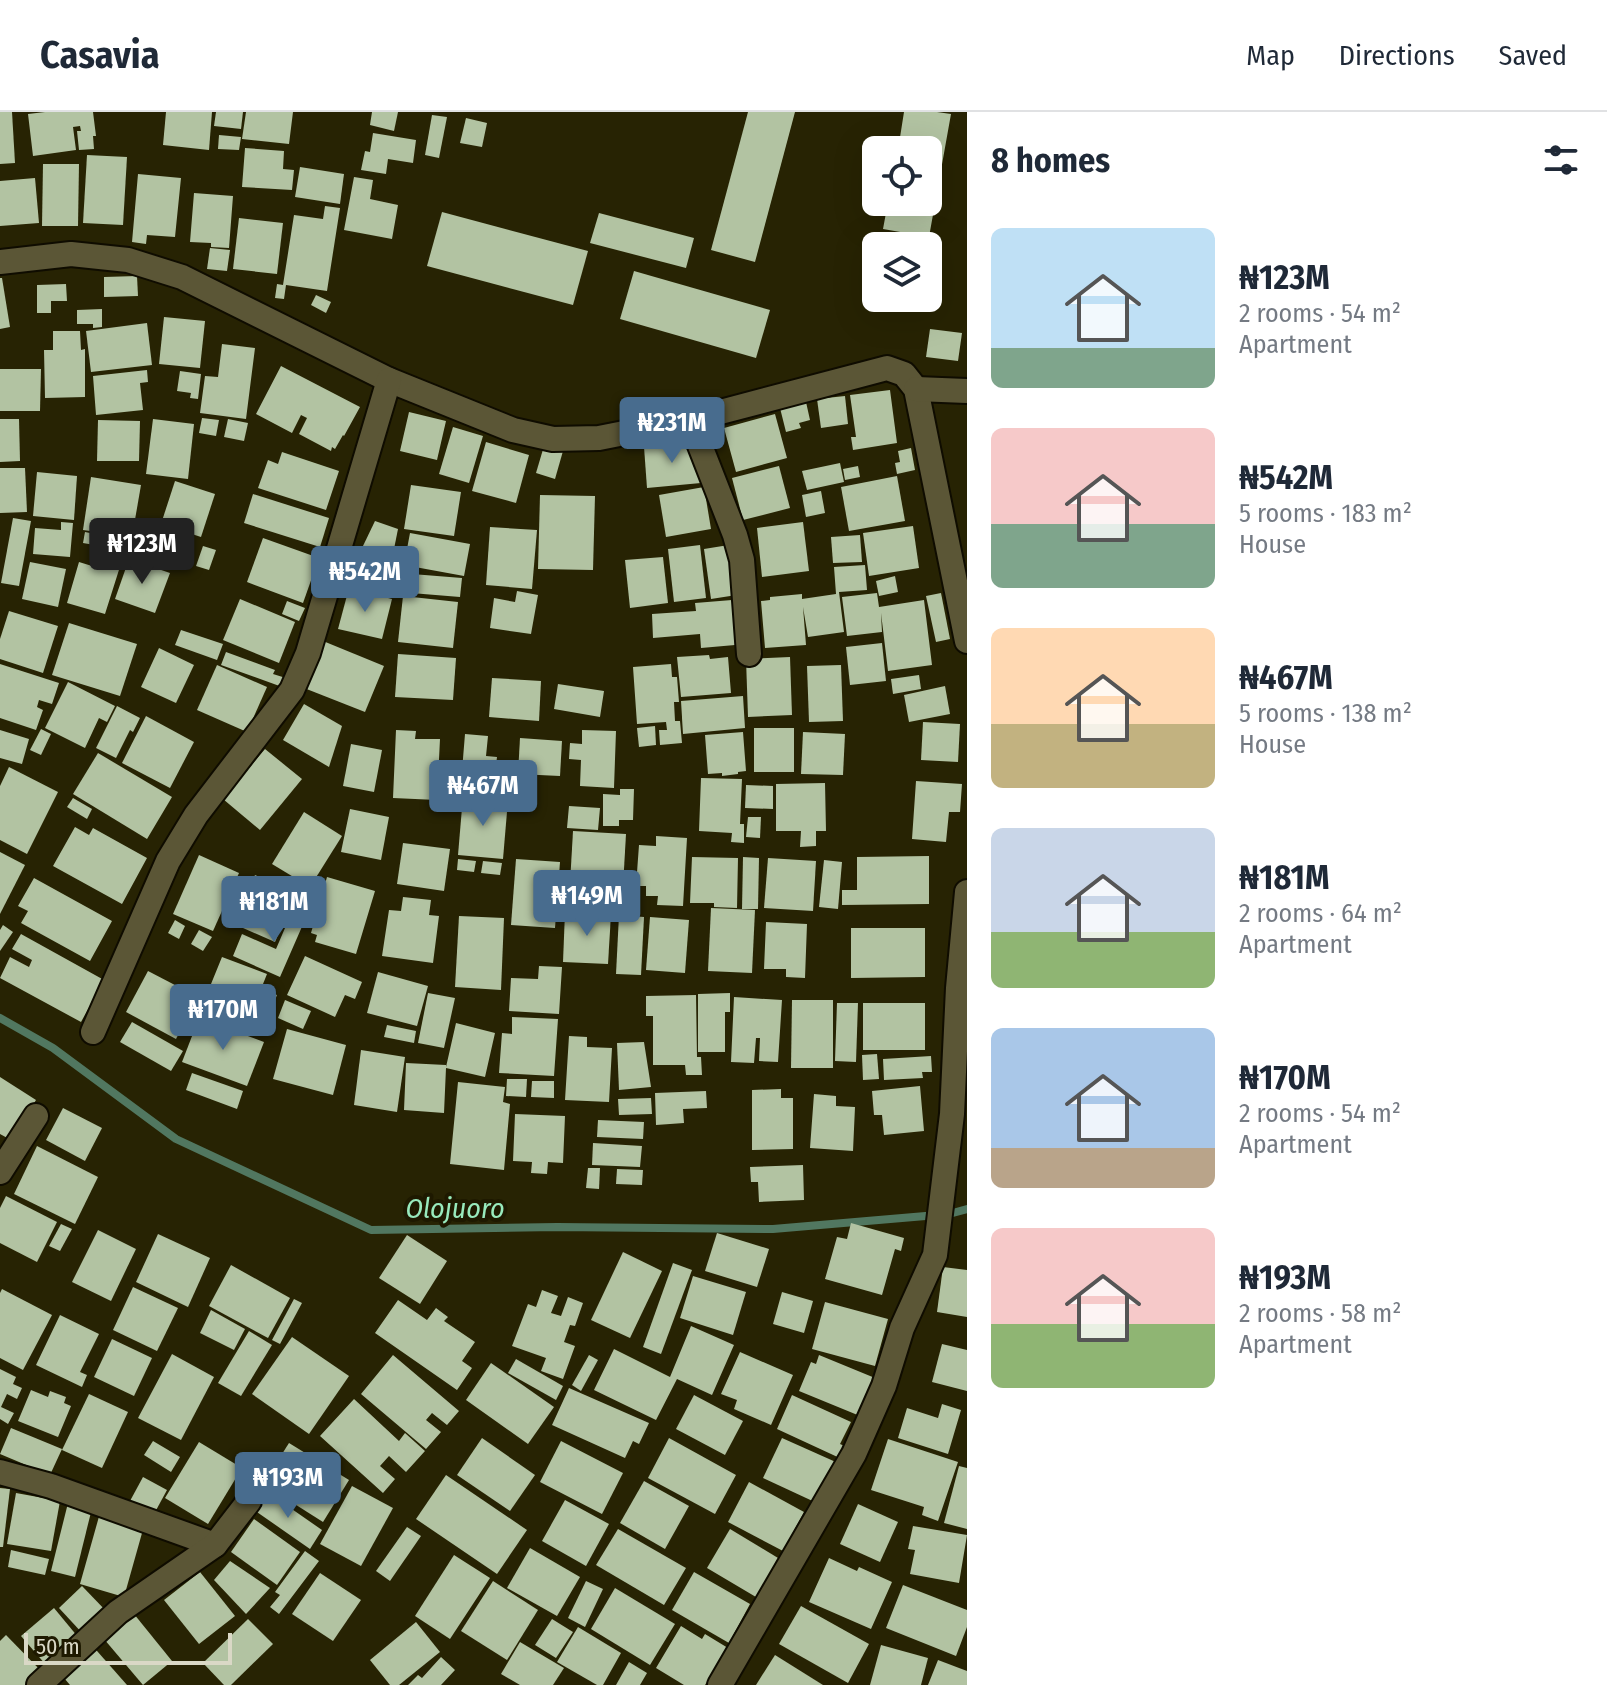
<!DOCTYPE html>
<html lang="en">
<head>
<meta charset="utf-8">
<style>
	:root { --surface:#fff; --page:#f2f2f3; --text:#1f2937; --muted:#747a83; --line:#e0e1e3; --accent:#486c8e }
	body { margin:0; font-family:"Fira Sans Condensed",sans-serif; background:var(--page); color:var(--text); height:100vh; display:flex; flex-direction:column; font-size:30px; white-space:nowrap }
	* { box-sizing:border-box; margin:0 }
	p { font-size:26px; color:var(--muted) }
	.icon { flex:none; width:44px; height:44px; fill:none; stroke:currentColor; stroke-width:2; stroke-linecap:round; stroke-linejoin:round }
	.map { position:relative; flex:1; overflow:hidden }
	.drawer { display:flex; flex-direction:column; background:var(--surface); width:640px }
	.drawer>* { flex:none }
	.controls { position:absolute; left:862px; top:24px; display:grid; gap:16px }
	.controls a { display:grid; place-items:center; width:80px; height:80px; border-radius:12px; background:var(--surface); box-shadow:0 8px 32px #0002; font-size:40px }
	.scale { position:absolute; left:24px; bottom:20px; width:208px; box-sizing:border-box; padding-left:8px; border:4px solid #dad8c6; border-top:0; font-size:22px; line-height:28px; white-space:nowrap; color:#dad8c6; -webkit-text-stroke:6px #1e1900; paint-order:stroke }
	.price { position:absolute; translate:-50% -68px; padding:0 18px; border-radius:8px; background:var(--accent); color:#fff; font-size:26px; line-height:52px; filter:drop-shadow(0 2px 4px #0008) }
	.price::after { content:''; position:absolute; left:50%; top:48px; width:24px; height:18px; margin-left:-12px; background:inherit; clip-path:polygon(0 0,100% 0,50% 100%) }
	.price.current { background:#222; color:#fff }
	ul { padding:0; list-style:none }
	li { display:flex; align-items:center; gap:24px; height:200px; padding:0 24px }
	li span { display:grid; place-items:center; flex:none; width:224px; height:160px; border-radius:12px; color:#555 }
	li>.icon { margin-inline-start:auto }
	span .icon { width:96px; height:96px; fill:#fffc; stroke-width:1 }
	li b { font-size:34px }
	h2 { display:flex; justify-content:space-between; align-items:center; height:96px; padding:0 24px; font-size:34px }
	header { display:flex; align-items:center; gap:48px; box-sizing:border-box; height:112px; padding:0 40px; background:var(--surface); border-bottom:2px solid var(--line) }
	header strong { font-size:38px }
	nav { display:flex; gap:44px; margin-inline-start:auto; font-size:28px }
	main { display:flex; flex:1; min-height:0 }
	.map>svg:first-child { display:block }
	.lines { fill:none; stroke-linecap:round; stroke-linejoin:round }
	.stream { stroke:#517760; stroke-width:8 }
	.building { fill:#b2c3a2 }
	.street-casing { stroke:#0f0c00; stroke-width:28 }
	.street { stroke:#5b5636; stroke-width:24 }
	.labels { text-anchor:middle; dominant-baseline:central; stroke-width:8; stroke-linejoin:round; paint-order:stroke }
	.water-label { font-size:28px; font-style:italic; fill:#98eabd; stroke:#1e1900 }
</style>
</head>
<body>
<header>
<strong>Casavia</strong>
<nav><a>Map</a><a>Directions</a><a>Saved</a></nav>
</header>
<main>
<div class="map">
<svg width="967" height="1573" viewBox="0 0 967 1573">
	<rect width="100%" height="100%" fill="#272303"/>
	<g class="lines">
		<path class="stream" d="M0,906L53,936L176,1027L371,1118L557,1115L773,1117L949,1102L967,1097"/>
	</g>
	<g class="building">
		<path d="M0,0H12L15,51L0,52Z"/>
		<path d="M45,0H93L96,24H93L94,37L79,38L77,19H81L80,14L73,15L76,38L33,44L28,2Z"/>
		<path d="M166,0H212L209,38L163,33Z"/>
		<path d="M216,0H243L241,17L214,14Z"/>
		<path d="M246,0H293L289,32L242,27Z"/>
		<path d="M372,0H398L394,19L370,13Z"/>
		<path d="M748,0H795L755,150L711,138Z"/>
		<path d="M904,0H937L951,2L929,125L883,117L888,90H928V38H898Z"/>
		<path d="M432,3L447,5L439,46L425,43Z"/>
		<path d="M466,6L487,11L482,35L460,31Z"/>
		<path d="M373,21L416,28L413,51L388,47L386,62L361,58L365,39L370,40Z"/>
		<path d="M219,23L241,25L239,38L218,37Z"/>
		<path d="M245,36L284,39L283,57L294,58L292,78L242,75Z"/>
		<path d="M87,43L127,45L123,113L83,111Z"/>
		<path d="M43,52H79L78,114H42Z"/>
		<path d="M300,55L344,62L340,92L295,85Z"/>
		<path d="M138,62L181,66L175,125L147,123L146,132L132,130Z"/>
		<path d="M354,65L373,68L370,87L398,93L392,127L344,118Z"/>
		<path d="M35,66L39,111L0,114V69Z"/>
		<path d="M194,81L233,84L229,136L211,135V131L190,130Z"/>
		<path d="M325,94L340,96L327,179L286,173L284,187L275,186L277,172L283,173L294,103L323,107Z"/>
		<path d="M442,100L588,139L573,193L427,154Z"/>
		<path d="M599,101L694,126L686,156L590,131Z"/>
		<path d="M239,106L283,111L277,162L233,157Z"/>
		<path d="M210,136L230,138L227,159L207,157Z"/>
		<path d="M634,159L770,198L756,246L620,207Z"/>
		<path d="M137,164L138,184L104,185V165Z"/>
		<path d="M0,166H2L10,215L0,217Z"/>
		<path d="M66,172L67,189H51V201H37V173Z"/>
		<path d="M316,183L331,190L326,201L311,193Z"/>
		<path d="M102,197V215L93,216V212H77V198Z"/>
		<path d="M164,205L205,209L200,256L159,252Z"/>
		<path d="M147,211L152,253L91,260L86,219Z"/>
		<path d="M930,217L962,221L958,249L926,245Z"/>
		<path d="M53,219H80L81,238L85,237V285L45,286L44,238H53Z"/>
		<path d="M222,232L255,236L246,307L200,301L205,264L218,265Z"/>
		<path d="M281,254L360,295L344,324L343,323L335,337L332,335L331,339L299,322L307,306L301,303L292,321L256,302Z"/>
		<path d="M0,257H41L40,299H0Z"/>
		<path d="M147,258L148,270L140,271L143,298L96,303L93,264Z"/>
		<path d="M180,259L201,262L198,287L190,286L191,281L177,279Z"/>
		<path d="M890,278L897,331L853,338L851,325H856L850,283Z"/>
		<path d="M845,284L848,312L821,316L817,287Z"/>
		<path d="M806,290L810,308L799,311L801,316L786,320L780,296Z"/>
		<path d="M409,300L446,309L437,348L400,339Z"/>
		<path d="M775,302L787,346L736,360L724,316Z"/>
		<path d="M202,306L219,308L216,324L199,321Z"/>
		<path d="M0,307H19L20,349L0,350Z"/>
		<path d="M153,307L194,312L188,367L146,362Z"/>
		<path d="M228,307L248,311L244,329L224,325Z"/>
		<path d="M98,308L140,309L139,349H97Z"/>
		<path d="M453,315L483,324L469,371L439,362Z"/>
		<path d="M486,330L529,343L516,391L472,379Z"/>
		<path d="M689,331L698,336L701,371L647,376L644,335Z"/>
		<path d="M544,334L563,339L555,367L536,361Z"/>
		<path d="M911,336L915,358L897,362L895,351L900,350L898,339Z"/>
		<path d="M282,340L339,359L326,398L258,376L268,348L278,352Z"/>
		<path d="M840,351L844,370L807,378L802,359Z"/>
		<path d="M779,354L790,396L743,408L732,366Z"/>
		<path d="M858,354L860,365L845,368L843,357Z"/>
		<path d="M0,356H25L27,400L0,401Z"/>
		<path d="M37,360L77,364L74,408L33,404Z"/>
		<path d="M897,364L905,409L849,419L841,375Z"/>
		<path d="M91,365L141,373L132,425L83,418Z"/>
		<path d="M175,369L215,382L201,425L161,412Z"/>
		<path d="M411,373L461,380L454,424L404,417Z"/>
		<path d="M704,375L711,417L666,425L659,383Z"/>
		<path d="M821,379L825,401L806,405L802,383Z"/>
		<path d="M253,382L329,406L320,435L244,411Z"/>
		<path d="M540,383L595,384L593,458L538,457Z"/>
		<path d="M13,406L31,409L19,474L1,471Z"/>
		<path d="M375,409L398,417L388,467L350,461Z"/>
		<path d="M61,410L73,411L70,445L33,442L35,416L61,418Z"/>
		<path d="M803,410L809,459L762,465L757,416Z"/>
		<path d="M913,414L919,456L869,464L863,421Z"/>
		<path d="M490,415L537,418L532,477L486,473Z"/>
		<path d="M85,420L130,429L128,439L83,431Z"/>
		<path d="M410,421L470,432L464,464L404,453Z"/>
		<path d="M860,423L862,450L833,451L831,425Z"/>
		<path d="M263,426L319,446L303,491L247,470Z"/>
		<path d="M735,432L743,482L711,487L704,437Z"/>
		<path d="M700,433L706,486L674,490L668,437Z"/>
		<path d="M98,434L124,442L105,502L67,491L79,450L92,454Z"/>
		<path d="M203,434L216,438L209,458L196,454Z"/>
		<path d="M663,445L668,491L630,496L625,448Z"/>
		<path d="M129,447L170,461L155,501L115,487Z"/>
		<path d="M30,450L66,457L58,495L22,487Z"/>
		<path d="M865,453L867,478L839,480L844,520L808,525L803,495L806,533L765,536L761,489L770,488V485L802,482V487L836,482L834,455Z"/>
		<path d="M412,462L462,466L460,485L411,481Z"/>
		<path d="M895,464L898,480L879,484L876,469Z"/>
		<path d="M349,476L392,487L382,527L338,517Z"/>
		<path d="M517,479L538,483L531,522L490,516L494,486L515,490Z"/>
		<path d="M877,481L879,495L924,488L932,553L888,559L881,501L882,520L847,524L842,485Z"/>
		<path d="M941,481L950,527L936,530L926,484Z"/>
		<path d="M403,484L458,490L453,536L398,530Z"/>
		<path d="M240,487L295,510L279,551L223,528Z"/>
		<path d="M732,488L735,533L701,536L700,522L653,526L652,502L696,499L695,491Z"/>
		<path d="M287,489L305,496L299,509L282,502Z"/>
		<path d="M9,499L58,514L43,561L0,547V527Z"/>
		<path d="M69,511L137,532L120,584L52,563Z"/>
		<path d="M181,518L223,532L217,548L175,533Z"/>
		<path d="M323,529L384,554L365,600L304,576Z"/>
		<path d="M882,531L886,569L850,573L846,535Z"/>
		<path d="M159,536L194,553L176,591L141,575Z"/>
		<path d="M226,540L275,558L273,562L289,567L285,576L221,553Z"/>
		<path d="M398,542L456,546L453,588L395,585Z"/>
		<path d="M709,543L710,547L728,545L731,581L681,585L677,545Z"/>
		<path d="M790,545L792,603L748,605L746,547Z"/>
		<path d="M0,552L59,571L52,592L39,588L37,595L43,598L36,618L0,606Z"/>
		<path d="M671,552L672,565H677L679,590H674L675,609H680L682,631L660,633L659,618H667L666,610L637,612L633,555Z"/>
		<path d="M217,553L267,575L247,620L197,598Z"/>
		<path d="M841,553L843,609L809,610L807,554Z"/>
		<path d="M919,563L921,577L893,582L891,567Z"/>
		<path d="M492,566L541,569L539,609L489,605Z"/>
		<path d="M68,570L115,594L107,610L99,606L85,636L45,616Z"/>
		<path d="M558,572L604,579L600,605L554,597Z"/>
		<path d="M945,574L950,602L909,610L904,583Z"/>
		<path d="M743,584L745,616L683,622L681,589Z"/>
		<path d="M304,592L342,614L329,655L283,628Z"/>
		<path d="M117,594L140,606L133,620L130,618L116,646L96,636Z"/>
		<path d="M146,604L194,630L170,676L122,651Z"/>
		<path d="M923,610L960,612L958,650L921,648Z"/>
		<path d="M655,614L656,633L639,635L637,616Z"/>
		<rect x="754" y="616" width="40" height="44"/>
		<path d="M41,617L51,622L41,643L30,638Z"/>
		<path d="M0,618L29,627L22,652L0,646Z"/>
		<path d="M396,618L416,619L415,627H440L437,688L393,686Z"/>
		<path d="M582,618L616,619L614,676L580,674L581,648L569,647L570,631L582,632Z"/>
		<path d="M743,620L746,659L738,660V662L722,664V661L708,662L705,623Z"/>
		<path d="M803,620L845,622L843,663L801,662Z"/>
		<path d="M465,622L488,624L486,644L497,645L496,653L509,654L507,675L461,671Z"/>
		<path d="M520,626L562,629L560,664L518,662Z"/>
		<path d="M351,632L382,638L374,680L343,674Z"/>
		<path d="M265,637L302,667L260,718L223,687Z"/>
		<path d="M98,641L172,685L147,727L73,682Z"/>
		<path d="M9,655L58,680L27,742L0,728V674Z"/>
		<path d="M701,666L742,667L740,712H744V731L731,730L732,721L699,719Z"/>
		<path d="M916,669L962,672L960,700H949L946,730L912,727Z"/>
		<path d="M825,671L826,719H816V734L800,735L801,719H776V672Z"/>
		<path d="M746,673L773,674V697L745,696Z"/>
		<path d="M620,677H634L633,708H619V714H603V682L620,683Z"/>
		<path d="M463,684L508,688L503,747L458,743Z"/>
		<path d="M73,686L92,697L87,707L67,695Z"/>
		<path d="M569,694L600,696L598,718L567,716Z"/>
		<path d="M350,697L389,705L381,748L341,740Z"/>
		<path d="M304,700L342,724L310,775L272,752Z"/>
		<path d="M748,705H761L760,726L746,725Z"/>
		<path d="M75,715L89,723L93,716L147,746L122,792L53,754Z"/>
		<path d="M573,719L626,722L622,792L569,789Z"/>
		<path d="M656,724L687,726L683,794L657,793L658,784H646V774H636L639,733L656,734Z"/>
		<path d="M403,731L450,737L444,779L397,772Z"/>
		<path d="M0,740L25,753L0,802Z"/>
		<path d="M199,743L239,761L213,819L173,802Z"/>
		<path d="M929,744V792L842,793V778H857V745Z"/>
		<path d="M692,745L738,746L737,796L714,795V791H690Z"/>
		<path d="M743,745L759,746L758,797H742Z"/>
		<path d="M768,746L816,749L813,799L764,796Z"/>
		<path d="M458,747L476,749L474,760L457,758Z"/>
		<path d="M516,747L560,750L555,816L511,813Z"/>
		<path d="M824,748L842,750L838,797L819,795Z"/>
		<path d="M483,749L502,751L500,763L481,761Z"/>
		<path d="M255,763L296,781L275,830L234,812Z"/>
		<path d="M327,765L375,779L356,842L315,830L317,823L311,821Z"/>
		<path d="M34,766L112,809L90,849L21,811L28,799L18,794Z"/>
		<path d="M403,785L431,788L429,803L439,804L433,851L382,844L389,798L401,799Z"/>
		<path d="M297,788L311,794L280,865L233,844L242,822L276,837Z"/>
		<path d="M711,796L755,798L752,861L708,859Z"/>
		<path d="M565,800L611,802L608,852L563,850Z"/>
		<path d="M619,803L644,805L641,863L616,862Z"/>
		<path d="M459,804L504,806L501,878L455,875Z"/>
		<path d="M650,805L689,808L685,861L646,858Z"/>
		<path d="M175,808L185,814L179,827L168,821Z"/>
		<path d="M766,810L807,812L805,866L786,865V857H764Z"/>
		<path d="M3,813L13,820L0,839V818Z"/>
		<path d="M851,816H925V865L851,866Z"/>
		<path d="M199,818L212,825L203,839L191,832Z"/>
		<path d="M21,822L104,868L81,910L0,866L10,845L29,855L32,848L12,837Z"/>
		<path d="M305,844L362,870L355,887L345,883L335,905L287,883Z"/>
		<path d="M222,845L267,862L261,877L277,883L262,921L214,903L224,877L211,872Z"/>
		<path d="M539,854L562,855L559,902L509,899L511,866L538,867Z"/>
		<path d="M148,859L198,885L176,927L126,900Z"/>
		<path d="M378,860L428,874L417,914L367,901Z"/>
		<path d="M206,879L219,885L210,908L197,902Z"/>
		<path d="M428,881L455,886L444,936L418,931Z"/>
		<path d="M730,881V900H725V940H698V882Z"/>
		<path d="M696,883L697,945H701L702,963H686L685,953H653V904H646V884Z"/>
		<path d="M734,885L782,888L778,950L759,949L760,926H756L754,951L731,950Z"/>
		<path d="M285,888L311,899L303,917L278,906Z"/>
		<path d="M792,888H833V956H791Z"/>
		<path d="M837,891H858L856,950L835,949Z"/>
		<rect x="863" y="891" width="62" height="47"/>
		<path d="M512,905L558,907L554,964L499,961L502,921L512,922Z"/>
		<path d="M199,906L264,930L247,974L182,950Z"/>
		<path d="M132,910L183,939L171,959L120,930Z"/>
		<path d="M456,911L495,921L485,965L446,956L444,1001L404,998L406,951L446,953V955Z"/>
		<path d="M387,913L416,919L414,931L384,925Z"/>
		<path d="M287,917L346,933L333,983L273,967Z"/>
		<path d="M569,924L587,925V935L612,936L609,990L565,988Z"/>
		<path d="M644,930L651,975L619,978L617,931Z"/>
		<path d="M361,938L405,945L397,1000L354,993Z"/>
		<path d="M877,942L879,967L863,968L862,943Z"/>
		<path d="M931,944L932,960H922L923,966L884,968L883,947Z"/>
		<path d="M192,961L243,979L237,997L186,978Z"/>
		<path d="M0,965L36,988L11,1028L0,1022Z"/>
		<path d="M507,967H527L526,985L506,984Z"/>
		<path d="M532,969H554V986L531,985Z"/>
		<path d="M458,970L505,975L503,990L510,992L504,1058L450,1052Z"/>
		<path d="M920,974L924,1019L884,1023L882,1003H874L872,979Z"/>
		<path d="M781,977V986H793V1037L752,1038V978Z"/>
		<path d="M706,979L707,996L683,997L684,1011L656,1013L655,981Z"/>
		<path d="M814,982L836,984V994L855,995L853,1039L810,1036Z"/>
		<path d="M651,986L652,1002L619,1003L618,987Z"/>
		<path d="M63,996L102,1016L85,1049L46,1028Z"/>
		<path d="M515,1002L565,1004L563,1051L548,1050L547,1062L531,1061L532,1050L513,1049Z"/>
		<path d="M598,1008L644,1010L643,1027L597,1025Z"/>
		<path d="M593,1031L642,1034L640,1055L592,1053Z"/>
		<path d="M37,1034L98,1065L75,1112L14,1082Z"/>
		<path d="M803,1053L804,1088L759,1090L758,1070H751L750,1055Z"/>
		<path d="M588,1056H600L599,1077L586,1076Z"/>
		<path d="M617,1057L643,1058L642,1073L616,1072Z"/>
		<path d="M6,1084L57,1110L37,1150L0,1131V1096Z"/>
		<path d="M851,1111L904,1126L901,1139L895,1137L882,1183L825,1167L837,1125L847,1127Z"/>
		<path d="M61,1112L72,1117L60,1139L49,1134Z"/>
		<path d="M98,1118L136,1137L111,1189L72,1170Z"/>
		<path d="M717,1121L769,1137L757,1175L705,1159Z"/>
		<path d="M158,1122L210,1146L188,1195L136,1170Z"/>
		<path d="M407,1123L447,1149L420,1192L379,1166Z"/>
		<path d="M623,1140L662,1159L630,1226L591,1208Z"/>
		<path d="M673,1151L692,1158L661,1242L643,1235Z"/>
		<path d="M231,1153L290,1186L268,1226L209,1194Z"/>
		<path d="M943,1155L967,1158V1205L937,1200Z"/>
		<path d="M693,1164L746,1180L733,1223L680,1206Z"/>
		<path d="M133,1175L178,1196L157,1239L113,1218Z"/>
		<path d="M2,1177L52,1203L23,1258L0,1246V1181Z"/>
		<path d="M542,1178L558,1184L551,1201L561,1204L568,1185L583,1191L575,1214L570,1213L564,1230L575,1234L563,1267L541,1259L546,1246L512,1234L528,1192L536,1195Z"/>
		<path d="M782,1180L813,1189L804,1221L773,1212Z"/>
		<path d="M294,1187L302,1191L280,1232L272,1228Z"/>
		<path d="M398,1188L427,1208L436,1196L448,1205L444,1209L475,1230L462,1249L472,1256L457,1278L375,1221Z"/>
		<path d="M825,1190L888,1207L875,1254L812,1237Z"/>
		<path d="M211,1198L245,1217L234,1238L200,1221Z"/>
		<path d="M60,1203L99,1222L80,1260L87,1263L82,1275L36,1253Z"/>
		<path d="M691,1214L734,1233L712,1283L677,1267L656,1308L594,1278L614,1237L670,1265Z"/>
		<path d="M249,1219L272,1233L241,1284L218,1271Z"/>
		<path d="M292,1225L349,1264L309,1322L252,1282Z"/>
		<path d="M112,1227L152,1246L134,1284L94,1265Z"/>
		<path d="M942,1232L967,1238V1279L932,1270Z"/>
		<path d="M740,1240L793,1263L771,1313L734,1297L737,1288L721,1282Z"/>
		<path d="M172,1242L214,1265L181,1328L138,1306Z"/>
		<path d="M393,1243L459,1299L447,1313L432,1301L426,1308L441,1320L426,1337L361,1282Z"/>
		<path d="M589,1243L598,1248L581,1279L572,1273Z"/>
		<path d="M819,1243L875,1266L860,1304L799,1279L811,1250L816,1252Z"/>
		<path d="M516,1247L563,1274L556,1288L508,1261Z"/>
		<path d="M491,1251L554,1295L528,1332L466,1288Z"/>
		<path d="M0,1257L16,1265L13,1272L22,1276L17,1287L7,1282L1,1295L14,1301L8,1312L0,1307Z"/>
		<path d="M569,1276L649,1311L639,1332L633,1329L625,1346L552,1313Z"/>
		<path d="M31,1278L48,1285L50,1279L66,1285L64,1291L71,1294L58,1325L18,1309Z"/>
		<path d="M89,1282L128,1300L102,1356L62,1338Z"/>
		<path d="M694,1283L743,1309L725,1343L676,1317Z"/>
		<path d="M792,1283L851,1310L840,1332L849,1336L844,1348L777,1317Z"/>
		<path d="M354,1287L399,1329L405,1321L425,1339L406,1360L389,1344L380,1354L395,1367L383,1381L320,1324Z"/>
		<path d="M942,1292L961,1298L948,1342L898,1326L907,1296L938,1306Z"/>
		<path d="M11,1316L62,1337L50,1363L0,1342Z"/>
		<path d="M482,1326L535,1363L510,1399L457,1363Z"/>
		<path d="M669,1326L736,1363L715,1402L648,1366Z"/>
		<path d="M782,1326L838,1351L819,1392L763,1366Z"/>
		<path d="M888,1327L958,1350L938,1409L922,1403L924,1395L871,1378Z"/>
		<path d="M153,1329L180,1345L171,1360L144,1343Z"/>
		<path d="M561,1329L623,1361L602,1402L540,1370Z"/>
		<path d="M199,1330L242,1356L208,1412L165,1386Z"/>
		<path d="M289,1331L349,1368L323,1410L263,1372Z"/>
		<path d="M959,1354L967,1356V1417L944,1411Z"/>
		<path d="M446,1363L527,1418L497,1462L416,1407Z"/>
		<path d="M143,1365L167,1378L154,1402L130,1389Z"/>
		<path d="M644,1369L689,1394L665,1437L620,1411Z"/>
		<path d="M749,1370L804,1400L783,1439L728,1410Z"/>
		<path d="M352,1374L393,1396L361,1454L320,1432Z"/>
		<path d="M0,1376L10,1377L3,1435H0Z"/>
		<path d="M266,1379L322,1418L310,1437L254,1398Z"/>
		<path d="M16,1381L60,1389L51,1439L7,1432Z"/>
		<path d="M69,1387L93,1392L75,1465L51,1459Z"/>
		<path d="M565,1388L609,1412L586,1454L542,1429Z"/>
		<path d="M858,1392L898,1410L880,1450L840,1432Z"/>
		<path d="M100,1401L144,1414L124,1485L80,1472Z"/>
		<path d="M254,1407L300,1440L277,1473L231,1440Z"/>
		<path d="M913,1414L967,1423L959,1471L910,1462L915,1438L908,1437Z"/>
		<path d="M407,1415L421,1424L390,1469L376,1459Z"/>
		<path d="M618,1417L686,1456L664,1493L596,1453Z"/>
		<path d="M730,1417L783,1449L761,1488L707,1456Z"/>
		<path d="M530,1436L580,1465L557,1504L507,1476Z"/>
		<path d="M11,1438L49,1447L45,1463L8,1455Z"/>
		<path d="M305,1439L319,1449L279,1502L270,1495L280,1483L275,1480Z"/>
		<path d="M454,1443L490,1466L450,1527L415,1504Z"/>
		<path d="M829,1446L857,1459L859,1455L892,1470L871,1517L809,1490Z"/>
		<path d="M230,1449L270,1476L246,1502L214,1468Z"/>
		<path d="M200,1460L235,1504L199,1532L164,1488Z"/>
		<path d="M694,1460L750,1492L729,1531L672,1498Z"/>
		<path d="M320,1461L361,1488L333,1529L292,1502Z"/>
		<path d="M493,1469L538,1498L507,1548L461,1519Z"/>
		<path d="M586,1469L603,1477L585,1515L568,1506Z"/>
		<path d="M903,1473L967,1498V1515L956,1544L886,1516Z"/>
		<path d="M82,1474L108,1501L84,1523L59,1496Z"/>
		<path d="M615,1476L675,1512L650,1553L591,1517Z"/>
		<path d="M801,1494L869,1532L848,1571L779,1532Z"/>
		<path d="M54,1496L78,1525L46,1553L21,1524Z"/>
		<path d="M134,1502L172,1549L143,1573L104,1527Z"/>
		<path d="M248,1507L273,1532L231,1573H224L203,1551Z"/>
		<path d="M552,1507L573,1520L556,1546L535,1533Z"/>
		<path d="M416,1510L440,1540L399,1573H390L370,1548Z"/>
		<path d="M681,1514L702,1527L705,1522L728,1536L705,1573H684L656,1556Z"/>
		<path d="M578,1515L621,1541L603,1573H597L557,1550Z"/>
		<path d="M6,1523L43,1561L31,1573H0V1529Z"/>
		<path d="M520,1530L564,1556L553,1573H520L501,1562Z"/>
		<path d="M90,1531L127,1573H70L59,1560Z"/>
		<path d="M881,1533L928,1546L921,1573H870Z"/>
		<path d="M775,1543L823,1573H756Z"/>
		<path d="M441,1545L455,1558L441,1573H408L418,1563L422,1566Z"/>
		<path d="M938,1548L967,1559V1573H928Z"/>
		<path d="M629,1550L647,1561L640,1573H616Z"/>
	</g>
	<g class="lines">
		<g class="street-casing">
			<g id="street">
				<path d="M0,150L71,142L128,148L182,165L389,268L513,318L553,327L599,326L690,308L887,256L904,262L916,277L967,529"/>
				<path d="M916,277L967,279"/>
				<path d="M690,308L735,423L742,448L749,542"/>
				<path d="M93,920L168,749L196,703L292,578L308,541L389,268"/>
				<path d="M0,1060L36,1004"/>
				<path d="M0,1360L51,1374L215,1433"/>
				<path d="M39,1573L118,1500L215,1433L249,1389"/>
				<path d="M720,1573L854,1342L884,1274L902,1216L935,1143L952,1002L958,876L967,780"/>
			</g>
		</g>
		<use href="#street" class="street"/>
	</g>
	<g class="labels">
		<g class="water-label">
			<text x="455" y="1096">Olojuoro</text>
		</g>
	</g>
</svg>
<div class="controls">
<a><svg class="icon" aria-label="locate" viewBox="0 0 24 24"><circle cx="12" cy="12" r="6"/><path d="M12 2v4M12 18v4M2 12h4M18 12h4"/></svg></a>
<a><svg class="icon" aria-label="layers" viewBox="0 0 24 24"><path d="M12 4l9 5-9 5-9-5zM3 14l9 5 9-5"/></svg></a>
</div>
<div class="scale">50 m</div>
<b class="price" style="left:672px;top:353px">₦231M</b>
<b class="price current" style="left:142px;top:474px">₦123M</b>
<b class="price" style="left:365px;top:502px">₦542M</b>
<b class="price" style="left:483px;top:716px">₦467M</b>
<b class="price" style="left:587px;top:826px">₦149M</b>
<b class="price" style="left:274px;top:832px">₦181M</b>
<b class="price" style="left:223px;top:940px">₦170M</b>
<b class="price" style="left:288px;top:1408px">₦193M</b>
</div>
<section class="drawer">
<h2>8 homes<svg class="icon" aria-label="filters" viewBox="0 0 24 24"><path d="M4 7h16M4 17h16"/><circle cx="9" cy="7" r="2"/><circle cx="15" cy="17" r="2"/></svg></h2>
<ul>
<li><span style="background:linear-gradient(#bfe0f5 75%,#7fa58c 0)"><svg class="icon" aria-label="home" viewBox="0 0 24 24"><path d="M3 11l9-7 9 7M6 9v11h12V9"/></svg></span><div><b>₦123M</b><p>2 rooms · 54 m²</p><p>Apartment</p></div></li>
<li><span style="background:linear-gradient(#f6c9c9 60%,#7fa58c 0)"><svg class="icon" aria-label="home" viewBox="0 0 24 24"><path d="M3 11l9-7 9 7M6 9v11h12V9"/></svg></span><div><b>₦542M</b><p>5 rooms · 183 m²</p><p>House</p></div></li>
<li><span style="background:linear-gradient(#ffd9b3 60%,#c2b280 0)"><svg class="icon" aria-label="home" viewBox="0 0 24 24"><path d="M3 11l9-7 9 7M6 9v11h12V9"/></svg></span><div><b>₦467M</b><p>5 rooms · 138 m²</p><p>House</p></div></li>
<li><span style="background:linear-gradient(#c9d6e8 65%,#8fb573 0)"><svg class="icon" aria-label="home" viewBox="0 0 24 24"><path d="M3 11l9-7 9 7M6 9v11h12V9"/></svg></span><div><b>₦181M</b><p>2 rooms · 64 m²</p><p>Apartment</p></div></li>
<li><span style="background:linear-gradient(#a9c7e8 75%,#b9a48a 0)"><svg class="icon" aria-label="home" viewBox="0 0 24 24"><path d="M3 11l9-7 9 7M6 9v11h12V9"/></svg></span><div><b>₦170M</b><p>2 rooms · 54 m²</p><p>Apartment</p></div></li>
<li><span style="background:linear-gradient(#f6c9c9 60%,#8fb573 0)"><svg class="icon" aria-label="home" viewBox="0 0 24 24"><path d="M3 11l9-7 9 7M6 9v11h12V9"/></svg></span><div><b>₦193M</b><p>2 rooms · 58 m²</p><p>Apartment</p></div></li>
</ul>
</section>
</main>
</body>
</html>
